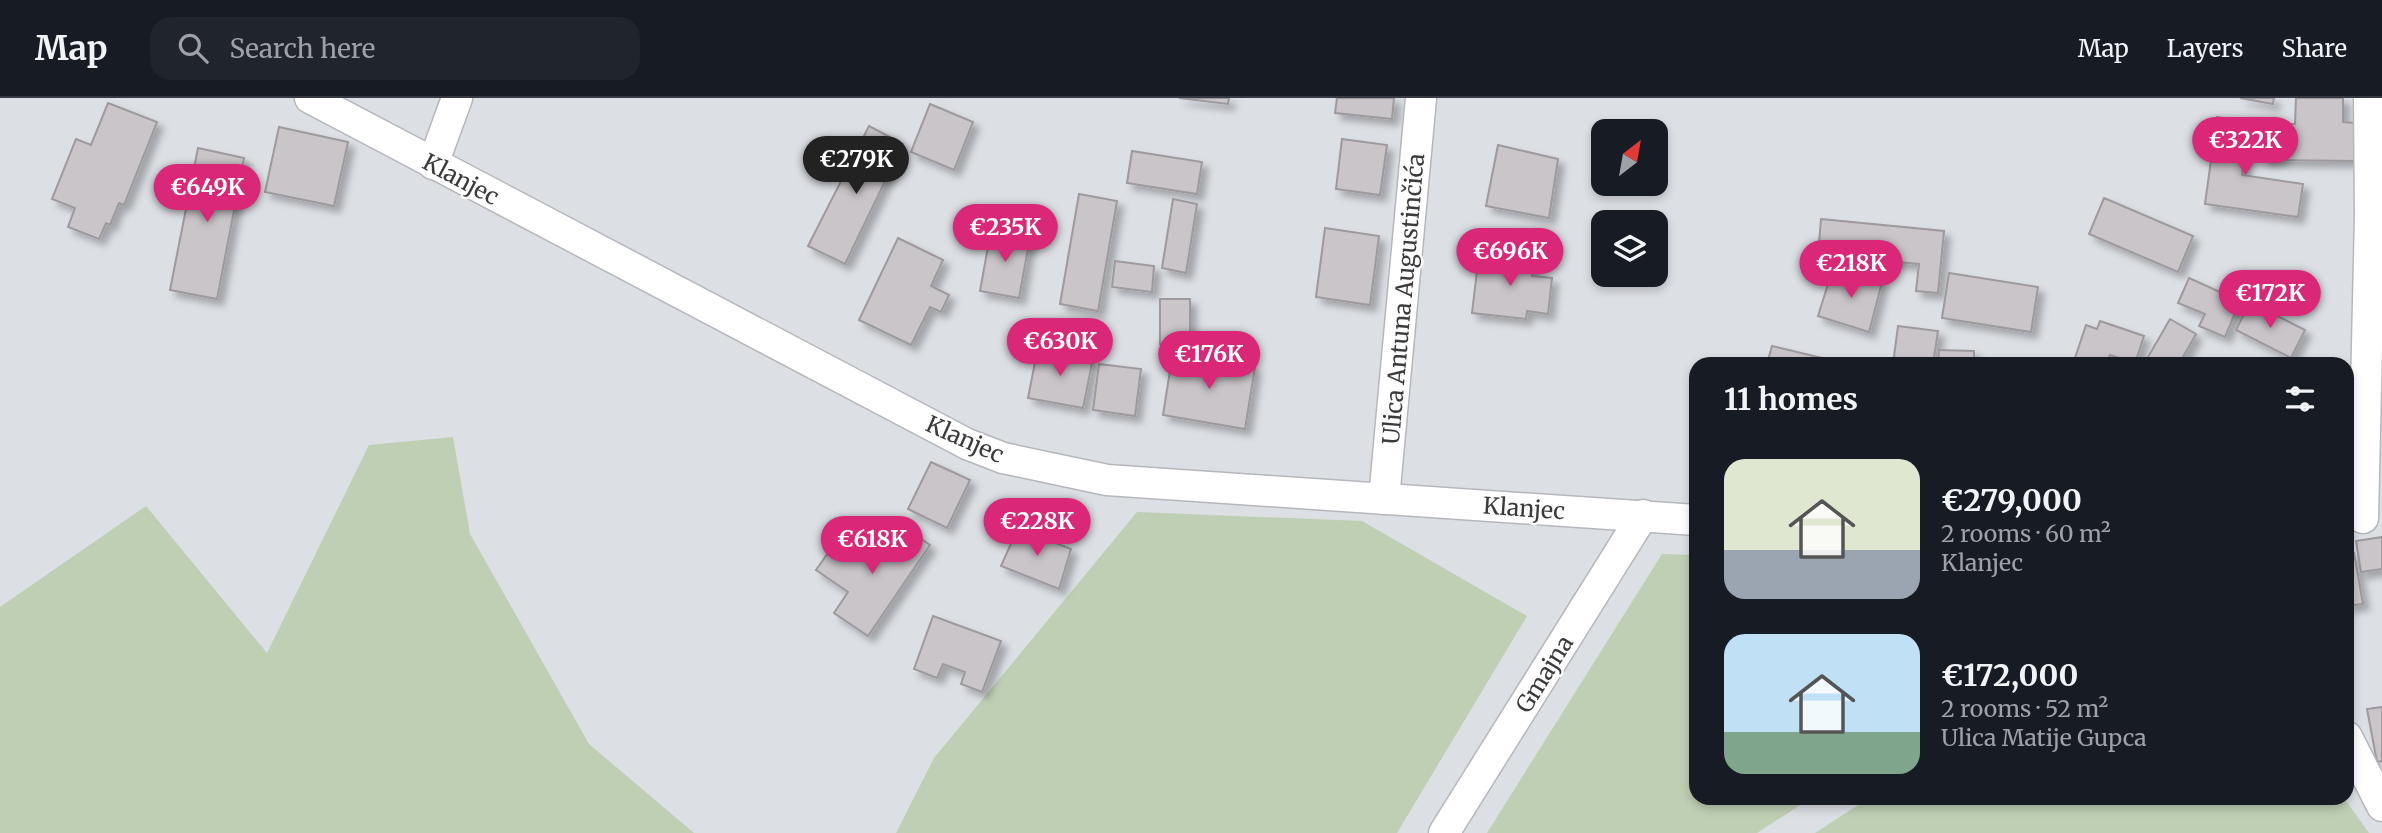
<!DOCTYPE html>
<html lang="en">
<head>
<meta charset="utf-8">
<style>
	:root { --surface:#171b24; --page:#20242c; --text:#f1f3f6; --muted:#9ea1a6; --line:#363941; --accent:#db2777 }
	body { margin:0; font-family:Merriweather,serif; background:var(--page); color:var(--text); height:100vh; display:flex; flex-direction:column; font-size:26px; white-space:nowrap }
	* { box-sizing:border-box; margin:0 }
	p { font-size:23px; color:var(--muted) }
	.icon { flex:none; width:38px; height:38px; fill:none; stroke:currentColor; stroke-width:2; stroke-linecap:round; stroke-linejoin:round }
	.map { position:relative; flex:1; overflow:hidden }
	.details { position:absolute; left:1689px; top:259px; width:665px; height:448px; display:flex; flex-direction:column; background:var(--surface); border-radius:21px; box-shadow:0 4px 10px #0003 }
	.details>* { flex:none }
	.needle { width:46px; rotate:31deg }
	.buttons { position:absolute; left:1591px; top:21px; display:grid; gap:14px }
	.buttons a { display:grid; place-items:center; width:77px; height:77px; border-radius:14px; background:var(--surface); box-shadow:0 4px 10px #0003; font-size:35px }
	.price { position:absolute; translate:-50% -60px; padding:0 16px; border-radius:24px; background:var(--accent); color:#fff; font-size:23px; line-height:46px; filter:drop-shadow(0 2px 4px #0008) }
	.price::after { content:''; position:absolute; left:50%; top:42px; width:21px; height:16px; margin-left:-10px; background:inherit; clip-path:polygon(0 0,100% 0,50% 100%) }
	.price.selected { background:#222; color:#fff }
	ul { padding:0; list-style:none }
	li { display:flex; align-items:center; gap:21px; height:175px; padding:0 35px }
	li span { display:grid; place-items:center; flex:none; width:196px; height:140px; border-radius:21px; color:#555 }
	li>.icon { margin-inline-start:auto }
	span .icon { width:84px; height:84px; fill:#fffc; stroke-width:1 }
	li b { font-size:30px }
	h2 { display:flex; justify-content:space-between; align-items:center; height:84px; padding:0 35px; font-size:30px }
	header { display:flex; align-items:center; gap:42px; box-sizing:border-box; height:98px; padding:0 35px; background:var(--surface); border-bottom:2px solid var(--line) }
	header strong { font-size:33px }
	nav { display:flex; gap:38px; margin-inline-start:auto; font-size:24px }
	.search { width:490px; height:63px; background:var(--page); display:flex; align-items:center; gap:18px; box-sizing:border-box; padding:0 24px; border-radius:21px; color:var(--muted); font-size:26px }
	.map>svg:first-child { display:block }
	.green { fill:#bfcfb4 }
	.building { fill:#cac5c9; stroke:#9d999d; stroke-width:2; filter:url(#shadow) }
	.lines { fill:none; stroke-linecap:round; stroke-linejoin:round }
	.minor-casing { stroke:#b5b7bc; stroke-width:33 }
	.minor { stroke:#fff; stroke-width:30 }
	.labels { text-anchor:middle; dominant-baseline:central; stroke-width:5; stroke-linejoin:round; paint-order:stroke }
	.street-label { font-size:23px; fill:#3b3b3d; stroke:#fff }
</style>
</head>
<body>
<header>
<strong>Map</strong>
<div class="search"><svg class="icon" aria-label="search" viewBox="0 0 24 24"><circle cx="10" cy="10" r="6"/><path d="M15 15l6 6"/></svg>Search here</div>
<nav><a>Map</a><a>Layers</a><a>Share</a></nav>
</header>
<div class="map">
<svg width="2382" height="735" viewBox="0 0 2382 735">
	<defs>
		<filter id="shadow"><feDropShadow dx="6" dy="6" stdDeviation="3.5" flood-color="#0004"/></filter>
	</defs>
	<rect width="100%" height="100%" fill="#dcdfe4"/>
	<g class="green">
		<path d="M453,339L470,436L589,646L694,735H0V509L146,408L267,555L369,347Z"/>
		<path d="M1137,414L1362,423L1527,518L1397,735H896L934,660Z"/>
		<path d="M1662,456L1696,457V700H1811L1757,735H1487Z"/>
		<path d="M1869,700H2344L2369,735H1815Z"/>
	</g>
	<g class="building">
		<path d="M1179,0H1229L1228,6Z"/>
		<path d="M1337,0H1394L1392,21L1335,15Z"/>
		<path d="M2240,0H2274L2273,6Z"/>
		<path d="M2296,0H2343V24L2357,25V63L2263,62V26H2295Z"/>
		<path d="M108,5L157,24L124,107L119,105L110,127L106,125L99,141L68,129L75,110L52,101L76,41L91,47Z"/>
		<path d="M930,6L973,24L954,72L911,54Z"/>
		<path d="M2217,19L2250,24L2242,77L2303,86L2298,119L2205,106Z"/>
		<path d="M869,28L903,46L845,166L808,148Z"/>
		<path d="M279,29L348,44L334,108L265,94Z"/>
		<path d="M1342,41L1387,47L1380,97L1336,91Z"/>
		<path d="M1498,47L1558,61L1549,120L1486,108Z"/>
		<path d="M198,50L244,60L217,201L170,192Z"/>
		<path d="M1132,53L1202,64L1197,96L1127,85Z"/>
		<path d="M1079,96L1117,103L1098,213L1060,206Z"/>
		<path d="M2104,100L2193,138L2178,174L2089,136Z"/>
		<path d="M1173,101L1197,106L1186,175L1162,170Z"/>
		<path d="M1821,121L1944,133L1938,195L1916,193L1919,166L1818,157Z"/>
		<path d="M1325,130L1379,138L1370,207L1316,199Z"/>
		<path d="M991,132L1030,139L1019,200L980,193Z"/>
		<path d="M898,140L943,162L931,188L949,197L941,214L930,209L911,247L859,222Z"/>
		<path d="M1479,156L1533,162L1532,178L1552,180L1548,216L1527,213L1526,221L1472,215Z"/>
		<path d="M1115,163L1154,168L1152,194L1112,189Z"/>
		<path d="M1833,170L1882,184L1869,234L1818,218Z"/>
		<path d="M1949,175L2038,189L2031,234L1942,220Z"/>
		<path d="M2189,180L2240,203L2225,239L2199,228L2205,216L2178,205Z"/>
		<rect x="1160" y="201" width="30" height="45"/>
		<path d="M2250,204L2305,232L2291,260L2236,232Z"/>
		<path d="M2170,221L2196,236L2179,266H2144Z"/>
		<path d="M2100,223L2144,238L2135,265L2110,257L2106,266H2073L2086,227L2097,231Z"/>
		<path d="M1898,228L1938,233L1933,266H1893Z"/>
		<path d="M1772,248L1822,260L1820,266H1767Z"/>
		<path d="M1038,249L1093,260L1083,310L1028,300Z"/>
		<path d="M1939,252L1974,253V266H1938Z"/>
		<path d="M1173,254L1255,269L1245,331L1163,317Z"/>
		<path d="M1099,266L1141,271L1135,318L1093,312Z"/>
		<path d="M2347,289L2363,290L2359,378L2347,377Z"/>
		<path d="M931,364L970,382L947,430L908,411Z"/>
		<path d="M899,426L930,447L868,538L834,515L848,494L816,472L840,438L875,462Z"/>
		<path d="M1018,430L1071,451L1059,491L1001,468Z"/>
		<path d="M2382,439V471L2361,474L2356,443Z"/>
		<path d="M2354,455L2363,506L2347,508V456Z"/>
		<path d="M933,518L1001,543L982,594L961,586L965,574L943,566L937,580L914,571Z"/>
		<path d="M2382,609V663L2377,664L2367,611Z"/>
	</g>
	<g class="lines">
		<g class="minor-casing">
			<g id="minor">
				<path d="M310,0L967,346L1003,360L1107,382L1696,422"/>
				<path d="M433,66L457,0"/>
				<path d="M1384,401L1421,0"/>
				<path d="M2363,420L2370,118L2369,0"/>
				<path d="M2347,639L2382,708"/>
				<path d="M1444,735L1643,417"/>
			</g>
		</g>
		<use href="#minor" class="minor"/>
	</g>
	<g class="labels">
		<g class="street-label">
			<text transform="translate(461 81) rotate(28)">Klanjec</text>
			<text transform="translate(1403 201) rotate(-85)">Ulica Antuna Augustinčića</text>
			<text transform="translate(965 341) rotate(24)">Klanjec</text>
			<text transform="translate(1524 410) rotate(4)">Klanjec</text>
			<text transform="translate(1544 576) rotate(-58)">Gmajna</text>
		</g>
	</g>
</svg>
<div class="buttons">
<a><svg class="needle" viewBox="-14 -14 28 28"><path d="M0-13l5 13h-10z" fill="#e53935"/><path d="M0 13l5-13h-10z" fill="#9ea1a6"/></svg></a>
<a><svg class="icon" aria-label="layers" viewBox="0 0 24 24"><path d="M12 4l9 5-9 5-9-5zM3 14l9 5 9-5"/></svg></a>
</div>
<b class="price" style="left:2245px;top:79px">€322K</b>
<b class="price selected" style="left:856px;top:98px">€279K</b>
<b class="price" style="left:207px;top:126px">€649K</b>
<b class="price" style="left:1005px;top:166px">€235K</b>
<b class="price" style="left:1510px;top:190px">€696K</b>
<b class="price" style="left:1851px;top:202px">€218K</b>
<b class="price" style="left:2270px;top:232px">€172K</b>
<b class="price" style="left:1060px;top:280px">€630K</b>
<b class="price" style="left:1209px;top:293px">€176K</b>
<b class="price" style="left:1037px;top:460px">€228K</b>
<b class="price" style="left:872px;top:478px">€618K</b>
<section class="details">
<h2>11 homes<svg class="icon" aria-label="filters" viewBox="0 0 24 24"><path d="M4 7h16M4 17h16"/><circle cx="9" cy="7" r="2"/><circle cx="15" cy="17" r="2"/></svg></h2>
<ul>
<li><span style="background:linear-gradient(#dfe7d0 65%,#9aa5b1 0)"><svg class="icon" aria-label="home" viewBox="0 0 24 24"><path d="M3 11l9-7 9 7M6 9v11h12V9"/></svg></span><div><b>€279,000</b><p>2 rooms · 60 m²</p><p>Klanjec</p></div></li>
<li><span style="background:linear-gradient(#bfe0f5 70%,#7fa58c 0)"><svg class="icon" aria-label="home" viewBox="0 0 24 24"><path d="M3 11l9-7 9 7M6 9v11h12V9"/></svg></span><div><b>€172,000</b><p>2 rooms · 52 m²</p><p>Ulica Matije Gupca</p></div></li>
</ul>
</section>
</div>
</body>
</html>
